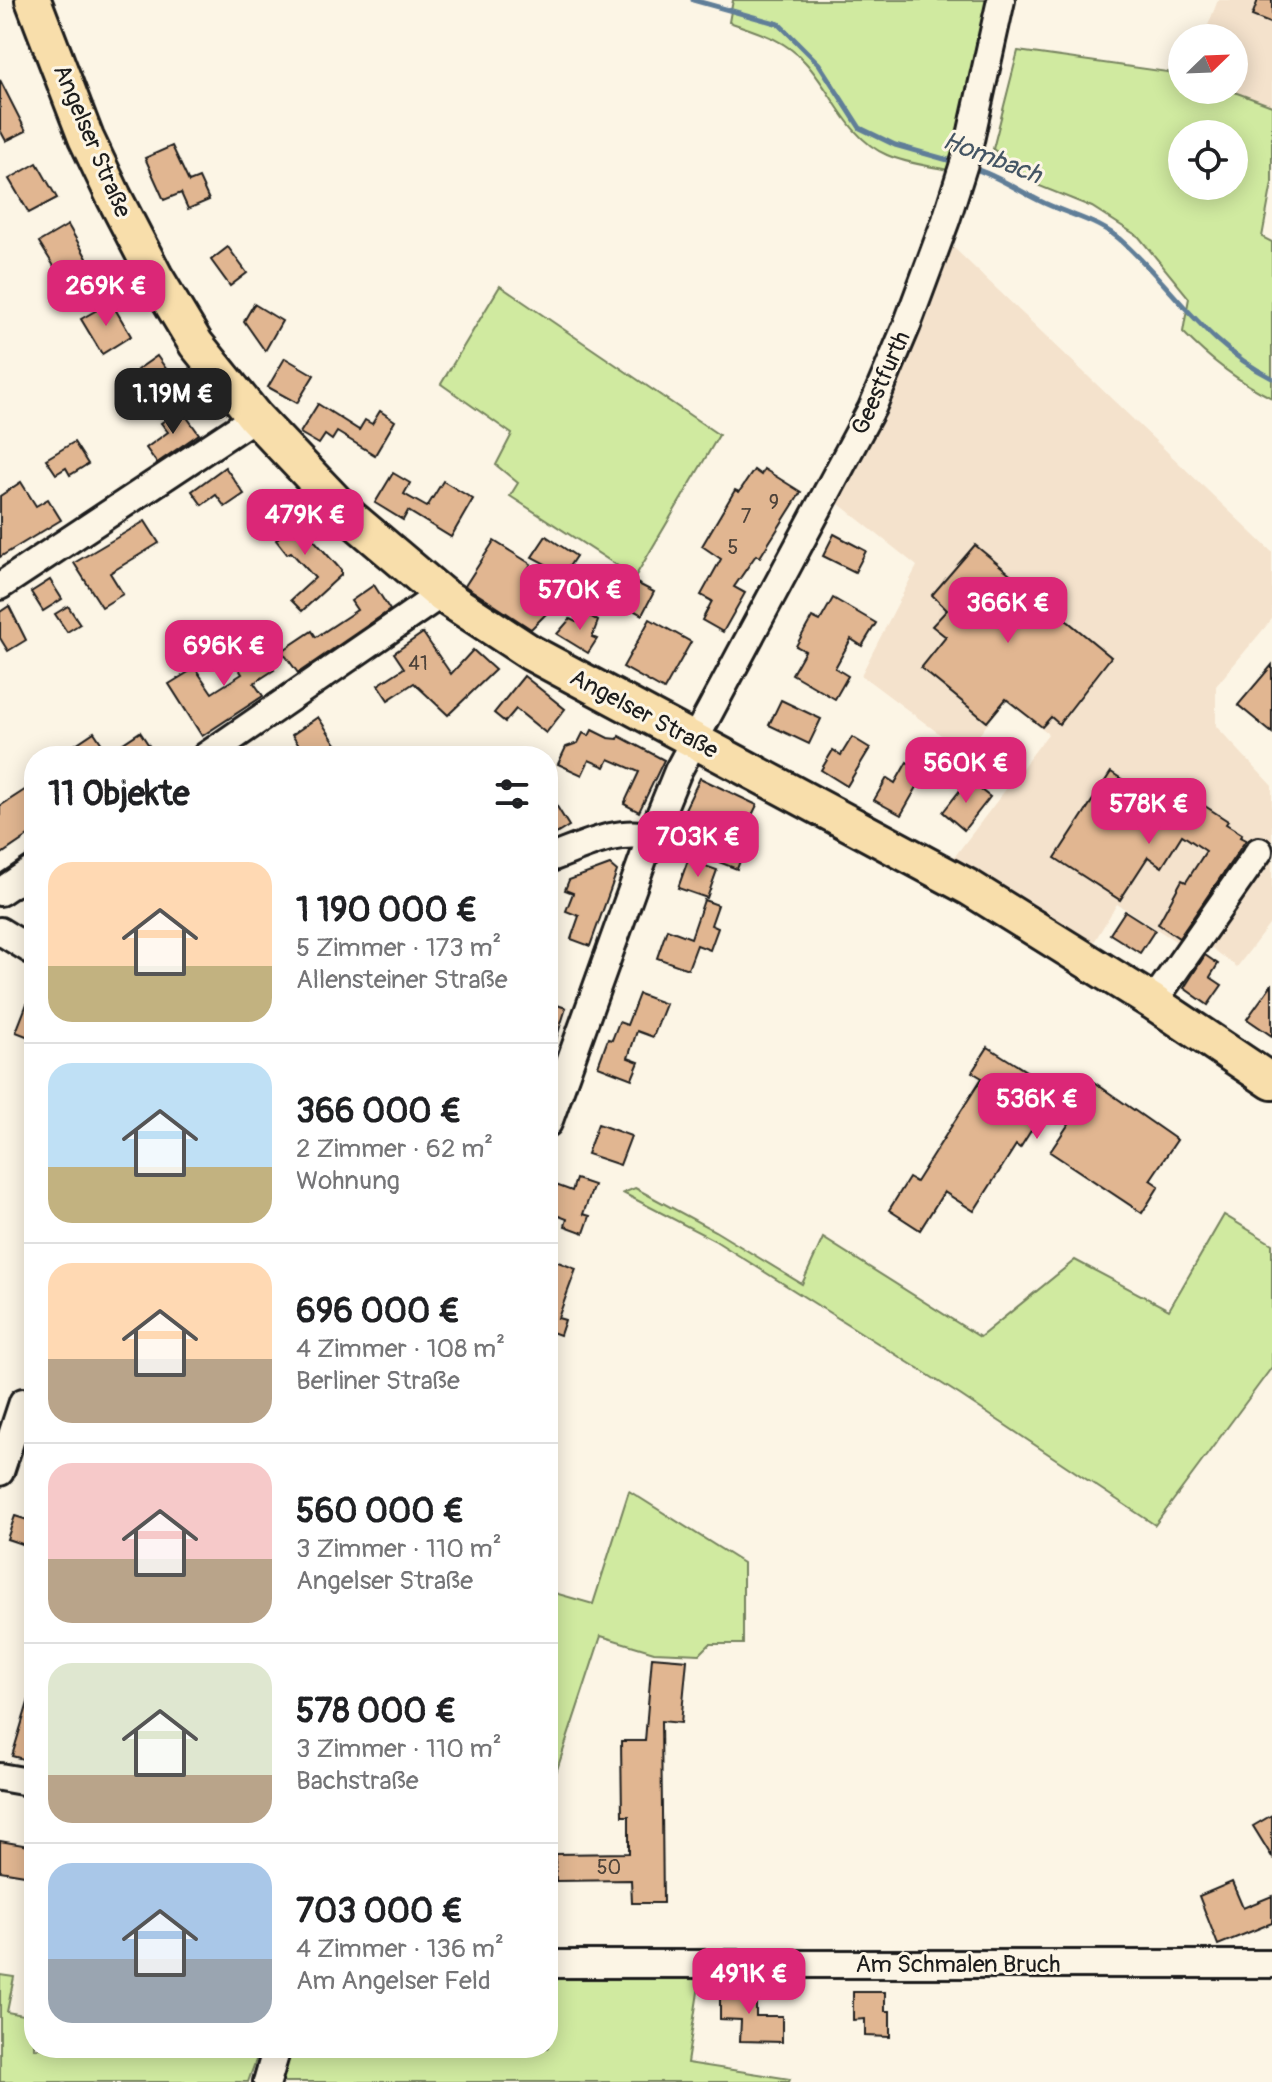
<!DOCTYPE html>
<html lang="de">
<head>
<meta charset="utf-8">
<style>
	:root { --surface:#fff; --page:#f6f6f6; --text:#202124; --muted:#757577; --line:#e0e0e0; --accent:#db2777 }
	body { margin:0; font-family:Pangolin,sans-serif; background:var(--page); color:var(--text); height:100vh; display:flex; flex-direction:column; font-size:30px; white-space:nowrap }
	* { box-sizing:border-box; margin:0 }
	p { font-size:26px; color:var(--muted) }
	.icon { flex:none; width:44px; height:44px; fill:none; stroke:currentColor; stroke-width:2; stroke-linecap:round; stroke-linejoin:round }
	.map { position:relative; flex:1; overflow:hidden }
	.details { position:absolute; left:24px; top:746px; width:534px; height:1312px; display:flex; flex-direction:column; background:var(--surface); border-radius:32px; box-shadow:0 4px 20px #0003 }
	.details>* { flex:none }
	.needle { width:52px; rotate:67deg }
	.fabs { position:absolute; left:1168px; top:24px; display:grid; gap:16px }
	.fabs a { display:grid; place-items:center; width:80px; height:80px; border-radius:50%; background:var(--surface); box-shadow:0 4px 20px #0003; font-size:40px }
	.price { position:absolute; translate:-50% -68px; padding:0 18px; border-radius:16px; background:var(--accent); color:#fff; font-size:26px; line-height:52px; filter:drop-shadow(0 2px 4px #0008) }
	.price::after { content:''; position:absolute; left:50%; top:48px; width:24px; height:18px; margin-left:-12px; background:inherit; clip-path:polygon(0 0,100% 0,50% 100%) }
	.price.on { background:#222; color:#fff }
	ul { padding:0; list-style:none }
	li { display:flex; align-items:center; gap:24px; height:200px; padding:0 24px }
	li+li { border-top:2px solid var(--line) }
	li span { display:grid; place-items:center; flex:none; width:224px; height:160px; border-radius:24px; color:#555 }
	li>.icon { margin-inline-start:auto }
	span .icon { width:96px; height:96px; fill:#fffc; stroke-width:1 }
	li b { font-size:34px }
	h2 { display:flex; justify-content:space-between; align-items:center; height:96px; padding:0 24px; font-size:34px }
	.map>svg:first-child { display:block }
	.built { fill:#f4e2cc }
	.green { fill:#d0eaa0; stroke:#76835e; stroke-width:2; fill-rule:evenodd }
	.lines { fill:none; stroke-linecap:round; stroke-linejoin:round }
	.stream { stroke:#607e98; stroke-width:5 }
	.building { fill:#e1b691; stroke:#1c1c1c; stroke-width:2 }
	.minor-casing { stroke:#1c1c1c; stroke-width:32 }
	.major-casing { stroke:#1c1c1c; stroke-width:40 }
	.minor { stroke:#fcf5e5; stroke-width:26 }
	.major { stroke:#f8deab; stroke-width:34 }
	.labels { text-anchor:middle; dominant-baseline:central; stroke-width:6; stroke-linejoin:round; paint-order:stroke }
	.number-label { font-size:20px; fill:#4d4239 }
	.street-label { font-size:24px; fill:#1c1c1c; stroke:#fcf5e5 }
	.water-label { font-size:26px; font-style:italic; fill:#445564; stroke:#fcf5e5 }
</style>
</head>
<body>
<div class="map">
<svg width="1272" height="2082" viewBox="0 0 1272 2082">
	<rect width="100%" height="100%" fill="#fcf5e5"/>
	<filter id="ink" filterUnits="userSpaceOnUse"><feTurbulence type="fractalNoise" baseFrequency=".0125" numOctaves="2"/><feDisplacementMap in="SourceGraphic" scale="16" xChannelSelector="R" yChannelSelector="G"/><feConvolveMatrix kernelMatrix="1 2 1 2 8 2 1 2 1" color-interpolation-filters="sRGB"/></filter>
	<g filter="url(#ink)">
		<g class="built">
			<path d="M1218,0H1272V106L1229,90H1234V38H1203Z"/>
			<path d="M925,235L954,248L1272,552V619L1216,686V726L1272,786V921L1237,967L1197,937L1188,949L1117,904L1091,947L952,860L1048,734L1006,700L965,753L861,675L917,566L839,504L812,498L865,396Z"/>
		</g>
		<g class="green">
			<path d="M733,0H988L948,170C929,166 905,163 887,155C847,138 833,92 805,62C784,39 758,32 729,22Z"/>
			<path d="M1018,51L1182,74V90H1229L1272,106V183L1262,237L1272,242V398C1237,381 1210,360 1183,332L1189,298L1139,237L1092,207L1037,185L993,149ZM1182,134H1234V186H1182Z"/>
			<path d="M500,286L719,435L635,577L510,496L518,483L496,465L512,434L441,384Z"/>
			<path d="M635,1188L715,1231L802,1284L823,1238L980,1337L1075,1260L1169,1310L1224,1215L1272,1244V1367L1155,1525L960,1395L714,1240L623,1193Z"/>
			<path d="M629,1491L743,1563V1644H710L700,1654L654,1652L601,1636L548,1797V1591L593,1604Z"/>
			<path d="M0,1975L14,1977L7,2012L34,2017V2048L260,2049L248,2082H0Z"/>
			<path d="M548,1979H700L687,2063L790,2079L789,2082H280L291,2048H548Z"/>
		</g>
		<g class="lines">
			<g class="stream">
				<path d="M693,0L779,24L819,64L860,128L895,145L955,162"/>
				<path d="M972,168C996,175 1016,189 1038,200C1067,215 1100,220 1124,243C1177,292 1205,344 1272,378"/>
			</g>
		</g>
		<g class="building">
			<path d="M1258,0H1272V24L1252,16Z"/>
			<path d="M0,80L26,131L6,141L0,130Z"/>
			<path d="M172,146L189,182L199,178L209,200L188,209L181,193L164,200L145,158Z"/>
			<path d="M37,163L57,198L29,213L9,179Z"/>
			<path d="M68,225L88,260L60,276L39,242Z"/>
			<path d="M228,247L247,273L230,286L211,260Z"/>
			<path d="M111,302L131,336L102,354L81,319Z"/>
			<path d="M254,304L282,321L265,351L244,321Z"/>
			<path d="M157,356L174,380L154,394L137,370Z"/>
			<path d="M285,358L314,375L297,403L268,387Z"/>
			<path d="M318,404L359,430L365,420L372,424L380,411L395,421L375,455L337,432L332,440L325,435L319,444L300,433Z"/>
			<path d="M181,409L199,434L157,463L146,448L168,432L161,423Z"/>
			<path d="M74,442L88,464L70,475L66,468L56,474L46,459Z"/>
			<path d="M225,467L244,494L225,507L216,495L202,505L192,491Z"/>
			<path d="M764,469L801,492L760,557L756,555L734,587L745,593L723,632L702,620L712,601L701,595L721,559L702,546L735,490L739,492L754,470L761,475Z"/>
			<path d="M393,473L410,483L404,494L427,507L443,481L473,499L451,537L408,511L403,520L375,503Z"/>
			<path d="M21,482L36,506L48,499L61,520L0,557V496Z"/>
			<path d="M286,509L341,570V575L302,611L291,600L315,578L291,552L287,554L276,540L279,537L268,524Z"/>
			<path d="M145,521L159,543L110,573L123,594L102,607L74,563Z"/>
			<path d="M834,534L866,551L855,572L823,556Z"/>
			<path d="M546,536L576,556L564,574L532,557Z"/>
			<path d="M494,541L531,564L524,575L552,593L547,600V605L552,608L531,629L465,586Z"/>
			<path d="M975,545L1111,657L1059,724L1051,717L1042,727L1006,699L987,722L921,668L946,637L932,626L947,610L932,595Z"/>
			<path d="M623,576L654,592L642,615L611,598Z"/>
			<path d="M50,580L62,599L43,611L31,592Z"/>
			<path d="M374,585L390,610L298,673L282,651L312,631L316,637L357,610L351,601Z"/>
			<path d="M833,598L876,623L862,646L851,639L835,668L848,676L835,699L792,674L805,651L796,646L812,617L820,621Z"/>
			<path d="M9,606L26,640L8,651L0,638V612Z"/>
			<path d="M68,606L80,624L67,632L55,614Z"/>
			<path d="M583,612L598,621L592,637L597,639L588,653L557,634L570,619L576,622Z"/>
			<path d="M650,619L691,642L664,690L623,667Z"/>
			<path d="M248,631L274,670L254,683L263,696L202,736L169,684L195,668L212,693L242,674L231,657L240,650L234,640Z"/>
			<path d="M423,633L451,674L473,650L495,670L448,715L414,683L388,700L378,685L404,668L394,653Z"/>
			<path d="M1272,665V733L1238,705Z"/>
			<path d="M524,676L565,709L546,733L516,709L505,722L494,713Z"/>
			<path d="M781,700L821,719L809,744L769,725Z"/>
			<path d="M318,717L334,741L345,756H306L292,735Z"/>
			<path d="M592,730L608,738L618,739L619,736L664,760L639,812L624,804L639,772L609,759L605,767L589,760L582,775L558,764L566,747L578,743L583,733L589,736Z"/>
			<path d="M94,732L108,753L140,732L156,756H58Z"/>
			<path d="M852,737L870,748L847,786L821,770L833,750L841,755Z"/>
			<path d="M907,762L925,773L901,815L874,800L887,778L895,783Z"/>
			<path d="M1111,772L1178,816L1191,797L1228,821L1226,824L1242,834L1240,837L1246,840L1179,938L1158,924L1182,880L1186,882L1206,851L1182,835L1162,867L1148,857L1120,900L1055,858Z"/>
			<path d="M700,778L757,805L739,842L746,845L737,869L716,861L726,836L682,815Z"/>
			<path d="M968,780L990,797L964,830L943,812Z"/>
			<path d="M34,784V832L0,855V806Z"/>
			<path d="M548,792L569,826L548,839Z"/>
			<path d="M688,860L717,870L707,898L678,888Z"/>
			<path d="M610,865L617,871L590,946L571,939L579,916L566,911L573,893L565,890L569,880Z"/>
			<path d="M704,900L718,905L711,925L718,928L710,950L697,945L688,969L657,958L667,929L691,938Z"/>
			<path d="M1125,911L1155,930L1140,953L1110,934Z"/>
			<path d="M1205,955L1218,964L1210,977L1222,985L1208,1005L1184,988Z"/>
			<path d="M1272,984V1036L1247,1019Z"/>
			<path d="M33,988H34V1039L16,1032Z"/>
			<path d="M639,994L666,1004L653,1037L637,1031L628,1058L639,1062L632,1079L598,1066L608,1039L612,1040L619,1022L627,1025Z"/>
			<path d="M548,1002L566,1008L551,1055H548Z"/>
			<path d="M988,1047L1067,1097L1082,1074L1177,1140L1150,1180L1159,1186L1142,1213L1050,1152L1070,1122L1046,1107L1020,1148L1016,1145L974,1211L944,1192L920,1230L889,1210L909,1178L916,1182L982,1078L972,1072Z"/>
			<path d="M598,1124L631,1136L620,1165L587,1154Z"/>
			<path d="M576,1179L594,1185L583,1214L590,1216L584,1233L565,1226L567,1219L548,1212L556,1185L572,1191Z"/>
			<path d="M548,1258L576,1269L558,1318L565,1320L560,1335L552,1332L549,1340Z"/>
			<path d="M15,1516L34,1522V1548L7,1539Z"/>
			<path d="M652,1657L687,1660L681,1723L661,1721L663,1903H632L631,1880L556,1881L555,1854L629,1853V1816H622L621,1741H645Z"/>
			<path d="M30,1696L34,1697V1762L12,1756Z"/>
			<path d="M1272,1815V1857L1253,1826Z"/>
			<path d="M0,1841L29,1846L25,1875L0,1871Z"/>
			<path d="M1232,1882L1243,1908L1272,1896V1923L1218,1945L1199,1896Z"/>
			<path d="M720,1987L756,1988V2016H782V2042L740,2041L741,2020L720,2019Z"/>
			<path d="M853,1992H885V2011H890V2037L865,2036V2019L853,2020Z"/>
		</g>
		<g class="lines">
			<g class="minor-casing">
				<g id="minor">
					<path d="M0,586L255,417"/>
					<path d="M206,756L441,594"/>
					<path d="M548,859C580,848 618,827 651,837"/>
					<path d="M0,892L34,869"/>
					<path d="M0,931L34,952"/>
					<path d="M1153,1002L1259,851"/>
					<path d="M548,1123L651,837L678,771L872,408L907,325L946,220L967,154L1001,0"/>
					<path d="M0,1472L23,1402L34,1405"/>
					<path d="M0,1777L34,1783"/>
					<path d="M548,1964H1272"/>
					<path d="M267,2082L277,2048"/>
				</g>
			</g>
			<g class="major-casing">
				<path id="major" d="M33,0L86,138L114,197L155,276L196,344L255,417L350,517L441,594L531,653L970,888L1153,1002L1272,1082"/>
			</g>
			<use href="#minor" class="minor"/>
			<use href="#major" class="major"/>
		</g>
	</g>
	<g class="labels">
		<g class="number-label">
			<text x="774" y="502">9</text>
			<text x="746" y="516">7</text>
			<text x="733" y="547">5</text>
			<text x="418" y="663">41</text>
			<text x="609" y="1867">50</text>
		</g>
		<g class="street-label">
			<text transform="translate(92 141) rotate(67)">Angelser Straße</text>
			<text transform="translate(881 383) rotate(-66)">Geestfurth</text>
			<text transform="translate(644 714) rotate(28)">Angelser Straße</text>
			<text x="958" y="1964">Am Schmalen Bruch</text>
		</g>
		<g class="water-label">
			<text transform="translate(992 158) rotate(21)">Hombach</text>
		</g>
	</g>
</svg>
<div class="fabs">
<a><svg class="needle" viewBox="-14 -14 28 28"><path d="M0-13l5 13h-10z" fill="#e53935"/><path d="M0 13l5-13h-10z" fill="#757577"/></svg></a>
<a><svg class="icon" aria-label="locate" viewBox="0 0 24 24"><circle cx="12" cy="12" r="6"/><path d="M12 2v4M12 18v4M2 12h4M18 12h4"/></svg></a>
</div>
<b class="price" style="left:106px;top:328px">269K €</b>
<b class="price on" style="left:173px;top:436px">1.19M €</b>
<b class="price" style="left:305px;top:557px">479K €</b>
<b class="price" style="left:580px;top:632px">570K €</b>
<b class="price" style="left:1008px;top:645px">366K €</b>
<b class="price" style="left:224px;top:688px">696K €</b>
<b class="price" style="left:966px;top:805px">560K €</b>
<b class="price" style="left:1149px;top:846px">578K €</b>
<b class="price" style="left:698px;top:879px">703K €</b>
<b class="price" style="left:1037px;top:1141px">536K €</b>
<b class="price" style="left:749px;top:2016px">491K €</b>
<section class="details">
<h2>11 Objekte<svg class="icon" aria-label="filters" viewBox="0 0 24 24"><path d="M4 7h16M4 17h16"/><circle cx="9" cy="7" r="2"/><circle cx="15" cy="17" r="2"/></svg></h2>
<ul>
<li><span style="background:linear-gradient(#ffd9b3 65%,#c2b280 0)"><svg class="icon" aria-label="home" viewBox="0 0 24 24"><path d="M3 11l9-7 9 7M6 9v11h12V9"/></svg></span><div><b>1 190 000 €</b><p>5 Zimmer · 173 m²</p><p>Allensteiner Straße</p></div></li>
<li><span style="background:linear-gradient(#bfe0f5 65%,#c2b280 0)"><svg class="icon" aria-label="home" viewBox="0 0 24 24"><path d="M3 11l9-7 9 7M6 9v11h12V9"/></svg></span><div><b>366 000 €</b><p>2 Zimmer · 62 m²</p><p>Wohnung</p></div></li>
<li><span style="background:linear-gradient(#ffd9b3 60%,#b9a48a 0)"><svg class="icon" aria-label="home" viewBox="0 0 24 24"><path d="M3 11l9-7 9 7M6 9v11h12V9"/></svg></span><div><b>696 000 €</b><p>4 Zimmer · 108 m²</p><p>Berliner Straße</p></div></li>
<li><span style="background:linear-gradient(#f6c9c9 60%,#b9a48a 0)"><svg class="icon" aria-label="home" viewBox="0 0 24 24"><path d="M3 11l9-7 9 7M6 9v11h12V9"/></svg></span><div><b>560 000 €</b><p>3 Zimmer · 110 m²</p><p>Angelser Straße</p></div></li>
<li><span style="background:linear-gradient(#dfe7d0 70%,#b9a48a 0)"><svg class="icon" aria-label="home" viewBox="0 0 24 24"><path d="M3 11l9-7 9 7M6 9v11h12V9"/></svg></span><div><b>578 000 €</b><p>3 Zimmer · 110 m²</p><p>Bachstraße</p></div></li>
<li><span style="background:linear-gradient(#a9c7e8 60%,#9aa5b1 0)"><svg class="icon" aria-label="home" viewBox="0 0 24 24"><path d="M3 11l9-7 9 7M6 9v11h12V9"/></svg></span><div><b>703 000 €</b><p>4 Zimmer · 136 m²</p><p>Am Angelser Feld</p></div></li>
</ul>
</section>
</div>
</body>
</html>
